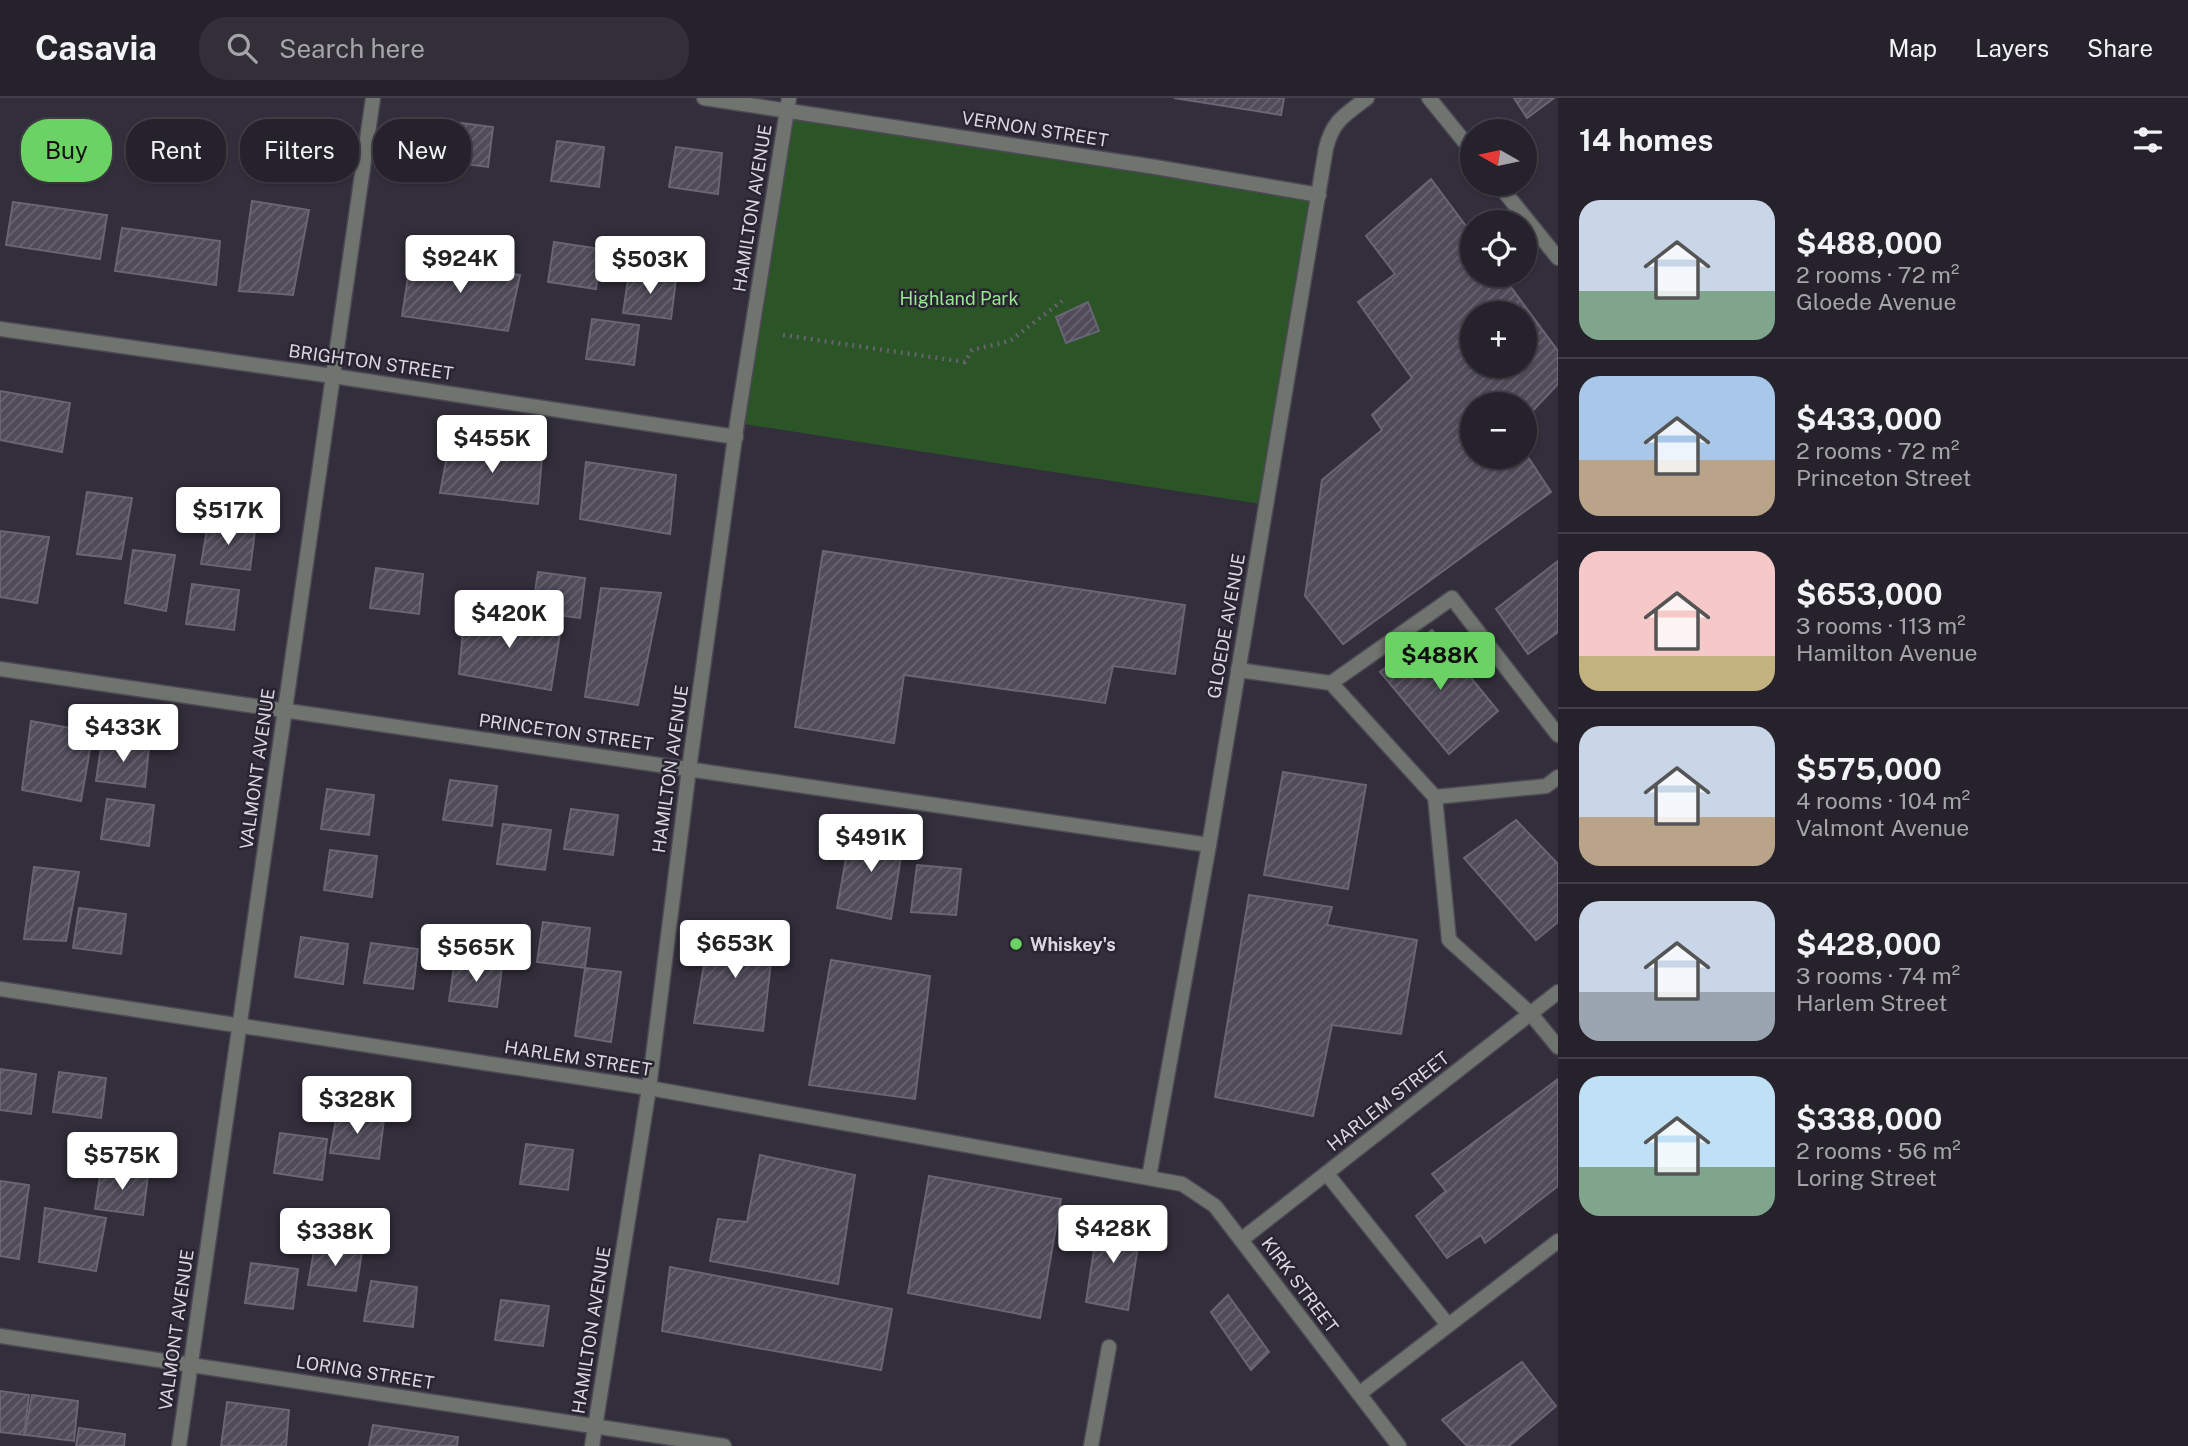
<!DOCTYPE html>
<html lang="en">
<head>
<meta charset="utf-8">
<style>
	:root { --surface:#26222c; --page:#322f38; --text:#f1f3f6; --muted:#a4a4a9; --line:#423f48; --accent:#6bd363 }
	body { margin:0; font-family:"Public Sans",sans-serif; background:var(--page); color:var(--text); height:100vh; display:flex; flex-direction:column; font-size:26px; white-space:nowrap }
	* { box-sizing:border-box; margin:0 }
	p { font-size:23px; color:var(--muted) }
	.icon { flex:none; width:38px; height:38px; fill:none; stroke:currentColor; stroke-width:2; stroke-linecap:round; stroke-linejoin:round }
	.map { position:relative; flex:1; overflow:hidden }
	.side { display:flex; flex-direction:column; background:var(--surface); width:630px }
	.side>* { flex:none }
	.guide { position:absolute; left:21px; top:21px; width:665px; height:63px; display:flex; gap:14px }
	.needle { width:46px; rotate:279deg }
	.tools { position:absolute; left:1460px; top:21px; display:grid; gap:14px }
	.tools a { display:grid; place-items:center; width:77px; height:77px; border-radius:50%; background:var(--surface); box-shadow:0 2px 5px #0004,0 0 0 2px var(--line); font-size:35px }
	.price { position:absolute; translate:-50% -60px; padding:0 16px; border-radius:7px; background:#fff; color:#222; font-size:23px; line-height:46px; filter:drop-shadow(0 2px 4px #0008) }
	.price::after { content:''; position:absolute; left:50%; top:42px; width:21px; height:16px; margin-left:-10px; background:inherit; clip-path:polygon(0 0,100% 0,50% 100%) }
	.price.active { background:var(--accent); color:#111 }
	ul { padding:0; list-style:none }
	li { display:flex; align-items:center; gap:21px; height:175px; padding:0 21px }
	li+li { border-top:2px solid var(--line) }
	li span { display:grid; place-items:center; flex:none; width:196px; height:140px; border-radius:21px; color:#555 }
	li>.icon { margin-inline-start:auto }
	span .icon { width:84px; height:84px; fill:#fffc; stroke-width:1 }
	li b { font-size:30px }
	h2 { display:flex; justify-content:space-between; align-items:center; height:84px; padding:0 21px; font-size:30px }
	.tag { padding:0 24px; border-radius:28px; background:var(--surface); box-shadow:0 2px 5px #0004,0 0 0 2px var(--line); font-size:24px; line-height:63px }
	.tag.active { background:var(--accent); color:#111 }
	header { display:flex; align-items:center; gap:42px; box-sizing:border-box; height:98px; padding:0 35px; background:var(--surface); border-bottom:2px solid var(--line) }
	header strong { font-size:33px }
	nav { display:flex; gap:38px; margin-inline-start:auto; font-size:24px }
	.search { width:490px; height:63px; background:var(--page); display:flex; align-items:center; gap:18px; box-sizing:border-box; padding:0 24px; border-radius:28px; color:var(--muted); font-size:26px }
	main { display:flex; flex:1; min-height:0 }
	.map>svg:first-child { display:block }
	.park { fill:#2b5427 }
	.building { fill:url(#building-hatch); stroke:#696574; stroke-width:2; fill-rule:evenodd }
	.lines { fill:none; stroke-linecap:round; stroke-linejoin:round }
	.lane-casing { stroke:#4d4955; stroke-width:17 }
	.street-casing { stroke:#4d4955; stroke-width:17 }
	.path { stroke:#66626e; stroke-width:4.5; stroke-dasharray:2 5; stroke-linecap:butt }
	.lane { stroke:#6f746e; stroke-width:14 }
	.street { stroke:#6f746e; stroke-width:14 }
	.poi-dot { fill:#6bd363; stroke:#282431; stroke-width:2.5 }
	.labels { text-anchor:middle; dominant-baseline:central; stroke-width:5; stroke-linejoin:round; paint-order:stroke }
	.street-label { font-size:18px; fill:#dad7e0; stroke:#282431 }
	.park-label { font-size:18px; fill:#95ea8d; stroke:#282431 }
	.poi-label { font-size:18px; font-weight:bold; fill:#dad7e0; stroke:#282431; text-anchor:start }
</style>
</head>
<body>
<header>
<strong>Casavia</strong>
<div class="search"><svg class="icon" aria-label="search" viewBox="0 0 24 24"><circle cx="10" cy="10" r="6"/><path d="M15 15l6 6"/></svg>Search here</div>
<nav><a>Map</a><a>Layers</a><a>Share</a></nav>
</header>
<main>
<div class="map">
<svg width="1558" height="1348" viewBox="0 0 1558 1348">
	<defs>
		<pattern id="building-hatch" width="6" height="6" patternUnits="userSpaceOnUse" patternTransform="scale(1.75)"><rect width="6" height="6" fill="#4f4b59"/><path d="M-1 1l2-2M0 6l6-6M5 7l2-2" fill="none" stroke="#686471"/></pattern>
	</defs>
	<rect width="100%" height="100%" fill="#322e3b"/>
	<path class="park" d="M787,13L1319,97L1267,407L737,325Z"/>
	<g class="building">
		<path d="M1174,0H1284L1281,17Z"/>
		<path d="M1514,0H1554L1527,20Z"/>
		<path d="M446,23L493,29L488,69L440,63Z"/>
		<path d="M557,43L604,49L599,89L551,83Z"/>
		<path d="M676,49L722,55L718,96L669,89Z"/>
		<path d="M1431,81L1472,136V177H1502L1558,253V286L1524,322V306H1472V359H1524V353L1551,394L1343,546L1305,498L1322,382L1382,332L1372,317L1412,280L1358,204L1395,176L1366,138ZM1472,215H1524V268H1472Z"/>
		<path d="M252,103L309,112L293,197L239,193Z"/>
		<path d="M13,104L107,117L100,161L6,147Z"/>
		<path d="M122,130L220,143L216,187L115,173Z"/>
		<path d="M554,144L601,151L596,191L548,184Z"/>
		<path d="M411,160L520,177L508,233L402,218Z"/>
		<path d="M629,175L676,181L671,221L623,215Z"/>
		<path d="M1088,204L1099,233L1066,245L1056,219Z"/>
		<path d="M592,221L639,227L634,267L586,261Z"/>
		<path d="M0,293L70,305L62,354L0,342Z"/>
		<path d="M449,347L542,359L538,406L440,395Z"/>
		<path d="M586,364L676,377L670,436L580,421Z"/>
		<path d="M87,394L132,400L121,461L77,456Z"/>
		<path d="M208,426L255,432L250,472L201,466Z"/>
		<path d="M0,433L49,439L37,505L0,499Z"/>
		<path d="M133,452L175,457L166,513L125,505Z"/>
		<path d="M823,453L1185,507L1175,576L1113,568L1105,605L904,577L894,645L795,629Z"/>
		<path d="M1558,463V534L1528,556L1496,511Z"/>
		<path d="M376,470L423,476L419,516L370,510Z"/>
		<path d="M538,474L585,480L580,520L532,514Z"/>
		<path d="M192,486L239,492L234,532L186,526Z"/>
		<path d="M601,490L661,495L638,607L585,599Z"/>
		<path d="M465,511L561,529L551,592L459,576Z"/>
		<path d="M1432,532L1498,613L1449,656L1380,574Z"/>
		<path d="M31,623L93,634L81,703L22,692Z"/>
		<path d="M102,643L149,649L145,689L96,683Z"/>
		<path d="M1283,674L1366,687L1348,791L1264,777Z"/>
		<path d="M450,682L497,688L492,728L443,722Z"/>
		<path d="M327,691L374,697L369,737L321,731Z"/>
		<path d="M107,701L154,707L149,748L101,741Z"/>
		<path d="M571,711L618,717L613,757L564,751Z"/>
		<path d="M1516,722L1558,766V824L1536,842L1464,760Z"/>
		<path d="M503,726L551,732L545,772L497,766Z"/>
		<path d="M851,733L904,740L891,821L837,810Z"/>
		<path d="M330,752L377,758L372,799L324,792Z"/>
		<path d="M917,767L961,771L956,817L911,814Z"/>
		<path d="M34,769L79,774L66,843L24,841Z"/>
		<path d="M1249,797L1332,809L1327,827L1417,842L1401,936L1332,927L1313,1018L1215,999Z"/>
		<path d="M79,810L126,816L121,856L73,850Z"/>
		<path d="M543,824L590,830L585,870L537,864Z"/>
		<path d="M710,831L774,838L763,933L694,925Z"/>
		<path d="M301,839L348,846L343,886L295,879Z"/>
		<path d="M371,845L418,851L413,891L364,885Z"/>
		<path d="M455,862L502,869L497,909L449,903Z"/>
		<path d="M831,862L930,878L915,1001L809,987Z"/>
		<path d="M585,870L621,874L611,944L575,938Z"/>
		<path d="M0,971L36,976L31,1016L0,1012Z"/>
		<path d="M59,974L106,980L101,1020L53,1014Z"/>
		<path d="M1558,981V1088L1485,1145L1481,1137L1447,1160L1416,1118L1446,1093L1432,1076Z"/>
		<path d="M337,1015L384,1021L379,1061L330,1055Z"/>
		<path d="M280,1035L327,1041L322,1082L274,1075Z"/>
		<path d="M526,1046L573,1052L568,1092L520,1086Z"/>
		<path d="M760,1057L855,1077L838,1186L710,1163L718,1121L747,1124Z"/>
		<path d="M101,1071L148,1077L143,1117L95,1111Z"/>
		<path d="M929,1078L1061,1101L1040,1220L908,1195Z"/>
		<path d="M0,1083L29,1087L19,1161L0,1158Z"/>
		<path d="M45,1110L106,1120L96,1173L39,1164Z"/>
		<path d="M1098,1125L1141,1129L1128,1212L1086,1204Z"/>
		<path d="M315,1147L362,1153L356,1193L308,1187Z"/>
		<path d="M251,1165L298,1171L293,1211L245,1205Z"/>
		<path d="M670,1169L892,1211L881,1272L662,1233Z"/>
		<path d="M371,1183L417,1189L413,1229L364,1223Z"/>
		<path d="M1228,1197L1269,1254L1251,1272L1211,1214Z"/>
		<path d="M501,1202L549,1208L543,1248L495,1242Z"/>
		<path d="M1522,1264L1556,1308L1509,1348H1467L1442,1322Z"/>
		<path d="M0,1293L29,1297L24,1337L0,1334Z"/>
		<path d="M32,1297L78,1303L74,1343L25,1337Z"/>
		<path d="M227,1304L289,1312L286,1348H221Z"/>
		<path d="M373,1327L458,1339L457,1348H369Z"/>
		<path d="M79,1330L125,1336L124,1348H76Z"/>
	</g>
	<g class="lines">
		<g class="lane-casing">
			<g id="lane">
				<path d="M1238,572L1331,585L1435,699L1546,688L1558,679"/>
				<path d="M1331,585L1452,500L1558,637"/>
				<path d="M1435,699L1449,842L1531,916L1558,949"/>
				<path d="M1327,1076L1448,1227"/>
				<path d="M1359,1296L1558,1143"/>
				<path d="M1091,1348L1109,1249"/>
			</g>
		</g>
		<g class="street-casing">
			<g id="street">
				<path d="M704,0L1155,69L1319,97"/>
				<path d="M1429,0L1472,53"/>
				<path d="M1498,86L1558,160"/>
				<path d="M0,231L333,278L736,339"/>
				<path d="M0,571L1209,747"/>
				<path d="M0,891L649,990L1182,1086L1215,1108L1399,1348"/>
				<path d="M1149,1079L1209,747L1326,50C1333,22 1345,17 1367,0"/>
				<path d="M1241,1142L1558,894"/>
				<path d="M0,1238L724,1348"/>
				<path d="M179,1348L373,0"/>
				<path d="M592,1348L649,990L689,671L737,325L789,0"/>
			</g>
		</g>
		<path class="path" d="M783,237L965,264L972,252L1010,243L1062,203"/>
		<use href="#lane" class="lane"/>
		<use href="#street" class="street"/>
	</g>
	<circle class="poi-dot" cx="1016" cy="846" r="7"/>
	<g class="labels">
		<g class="street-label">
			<text transform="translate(1035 31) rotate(9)">VERNON STREET</text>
			<text transform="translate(752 110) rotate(-81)">HAMILTON AVENUE</text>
			<text transform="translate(371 264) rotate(8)">BRIGHTON STREET</text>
			<text transform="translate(1226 528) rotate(-80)">GLOEDE AVENUE</text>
			<text transform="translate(566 634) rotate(8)">PRINCETON STREET</text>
			<text transform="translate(257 671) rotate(-82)">VALMONT AVENUE</text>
			<text transform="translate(670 671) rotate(-82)">HAMILTON AVENUE</text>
			<text transform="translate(578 960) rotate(9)">HARLEM STREET</text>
			<text transform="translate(1388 1003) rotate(-38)">HARLEM STREET</text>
			<text transform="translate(1300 1187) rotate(53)">KIRK STREET</text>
			<text transform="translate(176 1232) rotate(-82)">VALMONT AVENUE</text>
			<text transform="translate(591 1232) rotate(-81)">HAMILTON AVENUE</text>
			<text transform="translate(365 1274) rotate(9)">LORING STREET</text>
		</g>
		<g class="park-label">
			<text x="959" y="200">Highland Park</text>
		</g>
		<g class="poi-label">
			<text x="1030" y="846">Whiskey's</text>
		</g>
	</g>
</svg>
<div class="tools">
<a><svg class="needle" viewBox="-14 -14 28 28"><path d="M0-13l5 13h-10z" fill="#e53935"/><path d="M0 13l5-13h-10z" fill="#a4a4a9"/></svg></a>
<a><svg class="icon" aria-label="locate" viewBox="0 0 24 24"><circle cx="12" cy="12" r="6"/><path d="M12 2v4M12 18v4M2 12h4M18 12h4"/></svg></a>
<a>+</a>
<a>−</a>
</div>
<b class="price" style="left:460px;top:197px">$924K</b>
<b class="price" style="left:650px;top:198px">$503K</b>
<b class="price" style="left:492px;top:377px">$455K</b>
<b class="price" style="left:228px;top:449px">$517K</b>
<b class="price" style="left:509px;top:552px">$420K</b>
<b class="price active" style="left:1440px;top:594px">$488K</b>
<b class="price" style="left:123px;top:666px">$433K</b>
<b class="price" style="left:871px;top:776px">$491K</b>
<b class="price" style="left:735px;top:882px">$653K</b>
<b class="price" style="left:476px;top:886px">$565K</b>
<b class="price" style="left:357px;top:1038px">$328K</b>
<b class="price" style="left:122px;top:1094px">$575K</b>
<b class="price" style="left:1113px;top:1167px">$428K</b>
<b class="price" style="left:335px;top:1170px">$338K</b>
<div class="guide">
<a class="tag active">Buy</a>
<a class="tag">Rent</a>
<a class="tag">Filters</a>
<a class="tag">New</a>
</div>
</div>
<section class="side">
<h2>14 homes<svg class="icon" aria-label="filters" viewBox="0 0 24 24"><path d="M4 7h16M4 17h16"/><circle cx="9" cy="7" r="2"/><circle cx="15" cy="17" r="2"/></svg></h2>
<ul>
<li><span style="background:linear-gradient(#c9d6e8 65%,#7fa58c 0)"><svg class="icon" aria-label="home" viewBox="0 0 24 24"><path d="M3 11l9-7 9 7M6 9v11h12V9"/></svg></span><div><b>$488,000</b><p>2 rooms · 72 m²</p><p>Gloede Avenue</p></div></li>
<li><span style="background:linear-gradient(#a9c7e8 60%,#b9a48a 0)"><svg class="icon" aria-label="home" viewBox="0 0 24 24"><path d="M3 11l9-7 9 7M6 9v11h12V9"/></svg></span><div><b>$433,000</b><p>2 rooms · 72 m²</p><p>Princeton Street</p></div></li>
<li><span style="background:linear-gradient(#f6c9c9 75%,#c2b280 0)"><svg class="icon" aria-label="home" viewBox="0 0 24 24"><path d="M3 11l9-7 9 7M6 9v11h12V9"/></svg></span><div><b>$653,000</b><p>3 rooms · 113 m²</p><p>Hamilton Avenue</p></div></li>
<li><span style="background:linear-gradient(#c9d6e8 65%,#b9a48a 0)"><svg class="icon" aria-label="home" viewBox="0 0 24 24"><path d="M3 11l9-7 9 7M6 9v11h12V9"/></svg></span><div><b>$575,000</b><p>4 rooms · 104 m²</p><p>Valmont Avenue</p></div></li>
<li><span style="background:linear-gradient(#c9d6e8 65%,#9aa5b1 0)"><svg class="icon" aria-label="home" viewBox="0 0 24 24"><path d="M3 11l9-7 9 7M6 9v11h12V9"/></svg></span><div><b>$428,000</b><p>3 rooms · 74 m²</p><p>Harlem Street</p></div></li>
<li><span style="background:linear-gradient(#bfe0f5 65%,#7fa58c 0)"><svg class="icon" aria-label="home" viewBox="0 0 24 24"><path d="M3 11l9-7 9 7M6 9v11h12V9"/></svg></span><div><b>$338,000</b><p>2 rooms · 56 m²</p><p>Loring Street</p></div></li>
</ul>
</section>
</main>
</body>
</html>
